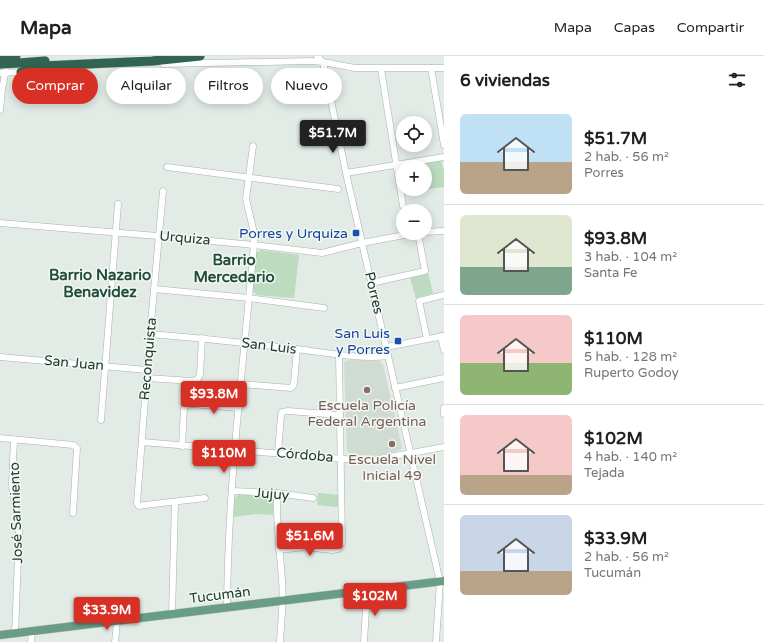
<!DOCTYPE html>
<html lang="es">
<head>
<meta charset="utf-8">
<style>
	:root { --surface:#fff; --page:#f6f6f6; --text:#202124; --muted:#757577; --line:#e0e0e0; --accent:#d93025 }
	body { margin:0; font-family:"Varela Round",sans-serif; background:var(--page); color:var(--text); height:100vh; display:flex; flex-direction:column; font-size:15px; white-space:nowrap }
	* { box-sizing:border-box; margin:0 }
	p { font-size:13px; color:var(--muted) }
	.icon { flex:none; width:22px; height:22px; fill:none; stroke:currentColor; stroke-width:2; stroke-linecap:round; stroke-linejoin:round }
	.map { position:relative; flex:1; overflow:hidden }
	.details { display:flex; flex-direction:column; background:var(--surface); width:320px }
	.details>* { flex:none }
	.hud { position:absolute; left:12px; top:12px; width:372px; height:36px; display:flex; gap:8px }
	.tools { position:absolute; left:396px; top:60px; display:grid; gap:8px }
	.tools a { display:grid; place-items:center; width:36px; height:36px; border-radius:50%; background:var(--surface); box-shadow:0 2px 10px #0003; font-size:20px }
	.price { position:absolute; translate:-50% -34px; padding:0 9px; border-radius:4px; background:var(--accent); color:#fff; font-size:13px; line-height:26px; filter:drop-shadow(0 1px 2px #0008) }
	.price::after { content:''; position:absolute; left:50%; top:24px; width:12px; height:9px; margin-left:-6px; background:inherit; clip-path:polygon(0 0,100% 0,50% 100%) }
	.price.current { background:#222; color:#fff }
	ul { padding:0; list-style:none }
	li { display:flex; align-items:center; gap:12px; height:100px; padding:0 16px }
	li+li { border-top:1px solid var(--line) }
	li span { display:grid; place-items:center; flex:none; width:112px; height:80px; border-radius:6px; color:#555 }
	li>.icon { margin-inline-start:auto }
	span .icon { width:48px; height:48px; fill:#fffc; stroke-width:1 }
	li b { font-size:17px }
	h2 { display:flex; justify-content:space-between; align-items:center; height:48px; padding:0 16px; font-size:17px }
	.pill { padding:0 14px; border-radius:18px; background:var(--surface); box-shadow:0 2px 10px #0003; font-size:14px; line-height:36px }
	.pill.current { background:var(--accent); color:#fff }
	header { display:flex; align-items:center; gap:24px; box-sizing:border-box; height:56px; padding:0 20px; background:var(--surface); border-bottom:1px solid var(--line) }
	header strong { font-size:19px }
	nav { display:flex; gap:22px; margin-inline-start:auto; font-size:14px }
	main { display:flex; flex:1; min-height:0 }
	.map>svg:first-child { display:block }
	.built { fill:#d0dbd4 }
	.green { fill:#bcdbbf }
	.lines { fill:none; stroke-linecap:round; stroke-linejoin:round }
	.minor-casing { stroke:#a5b3ab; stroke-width:7 }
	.major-casing { stroke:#c1c8c5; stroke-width:9 }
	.highway-casing { stroke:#c1c8c5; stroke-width:10 }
	.minor { stroke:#fff; stroke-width:6 }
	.major { stroke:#699d88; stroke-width:8 }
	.highway { stroke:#316552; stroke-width:9 }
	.highway-bridge-casing { stroke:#c1c8c5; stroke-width:10; stroke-linecap:butt }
	.highway-bridge { stroke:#316552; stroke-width:9 }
	.transit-dot { fill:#1a4fb4; stroke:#f2f8f4; stroke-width:1.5 }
	.education-dot { fill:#8d6e63; stroke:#f2f8f4; stroke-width:1.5 }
	.labels { text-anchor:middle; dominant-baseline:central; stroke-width:3; stroke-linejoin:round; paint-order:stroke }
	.transit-label { font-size:14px; fill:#164399; stroke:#f2f8f4; text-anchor:end }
	.street-label { font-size:14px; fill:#233b30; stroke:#f2f8f4 }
	.education-label { font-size:14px; fill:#785e54; stroke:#f2f8f4 }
	.neighbourhood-label { font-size:15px; font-weight:bold; fill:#214b3a; stroke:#f2f8f4 }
</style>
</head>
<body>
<header>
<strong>Mapa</strong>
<nav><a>Mapa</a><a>Capas</a><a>Compartir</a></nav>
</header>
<main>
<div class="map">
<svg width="444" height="586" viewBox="0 0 444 586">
	<rect width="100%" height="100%" fill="#e2ebe5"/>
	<path class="built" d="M348,304L379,305L383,309L402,391L400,394L376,400L349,398L347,395L344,306Z"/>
	<g class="green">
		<path d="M441,104L444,115V131L406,136L405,133H425V111H403V120L402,113L403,110Z"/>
		<path d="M261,194L299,199L294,242L257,239L252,234L256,197Z"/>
		<path d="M428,217L433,237L416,242L410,222Z"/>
		<path d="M202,321L200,346H189L182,352L184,327L197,326Z"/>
		<path d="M318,437L339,439L338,451L317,449Z"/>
		<path d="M239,438L269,440L273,445V459L256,458L233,461L235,442Z"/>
	</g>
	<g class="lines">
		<g class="minor-casing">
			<g id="minor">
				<path d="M317,0L323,6L346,117L440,526L436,586"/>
				<path d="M163,8L311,5L323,6L355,12H444"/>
				<path d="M431,12L444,89"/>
				<path d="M381,13L403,150"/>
				<path d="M0,17L24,16"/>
				<path d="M0,54L2,33L6,14"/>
				<path d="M167,111L338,133"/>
				<path d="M346,117L444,101"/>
				<path d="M163,135L150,278L137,447L139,450L145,449L205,442"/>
				<path d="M0,167L158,180L254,189L322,197L362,187L415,177"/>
				<path d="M425,176L444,175"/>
				<path d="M371,227L425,215L418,177"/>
				<path d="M154,233L249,242L324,252"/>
				<path d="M150,278C199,282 248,287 296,293C323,296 361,304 388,300"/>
				<path d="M441,280L444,294"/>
				<path d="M427,283L419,245L444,239"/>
				<path d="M386,291L444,280"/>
				<path d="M0,301L147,314"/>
				<path d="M147,322L192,325L198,323L200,318L202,282"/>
				<path d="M241,328L291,332L293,330L294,327L297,293"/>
				<path d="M395,332L444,322"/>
				<path d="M444,352V358"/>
				<path d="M101,364L118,148"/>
				<path d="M0,382L73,389L77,392L73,457"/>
				<path d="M14,384L12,428L19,476L15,578"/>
				<path d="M142,386L368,405L444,391"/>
				<path d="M182,390L184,353L186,349L192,348L239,352"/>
				<path d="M278,397L281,359L282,356L288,355L340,359"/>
				<path d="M232,435L277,437L313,442"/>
				<path d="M277,437C276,467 280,495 282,524C284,545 281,565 280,586"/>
				<path d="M279,494L305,491L332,494L338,493L342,486L339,298"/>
				<path d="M227,551C228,430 243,309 254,189V177L246,143L253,90"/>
				<path d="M172,559L175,446"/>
				<path d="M31,586L32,576"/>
				<path d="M115,586L117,566"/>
				<path d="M364,586L367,536"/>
			</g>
		</g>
		<g class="major-casing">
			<path id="major" d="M0,579L444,525"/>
		</g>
		<g class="highway-casing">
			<g id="highway">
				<path d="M20,7L45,5"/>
				<path d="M21,16L43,10L152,5L200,0"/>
			</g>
		</g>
		<use href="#minor" class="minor"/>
		<use href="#major" class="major"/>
		<use href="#highway" class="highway"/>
		<g class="highway-bridge-casing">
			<g id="highway-bridge">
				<path d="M0,1L16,0"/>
				<path d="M0,8L20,7"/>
			</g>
		</g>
		<use href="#highway-bridge" class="highway-bridge"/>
	</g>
	<g class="transit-dot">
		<rect x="352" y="173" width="8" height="8" rx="2"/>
		<rect x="394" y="281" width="8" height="8" rx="2"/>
	</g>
	<g class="education-dot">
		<circle cx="367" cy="334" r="4"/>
		<circle cx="392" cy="388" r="4"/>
	</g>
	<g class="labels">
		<g class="transit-label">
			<text x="348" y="177">Porres y Urquiza</text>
			<text x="390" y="277">San Luis<tspan x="390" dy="16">y Porres</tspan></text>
		</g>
		<g class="street-label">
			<text transform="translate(185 182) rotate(5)">Urquiza</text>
			<text transform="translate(374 237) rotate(77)">Porres</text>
			<text transform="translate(269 290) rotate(7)">San Luis</text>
			<text transform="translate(148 303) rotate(-85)">Reconquista</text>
			<text transform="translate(74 307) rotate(5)">San Juan</text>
			<text transform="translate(305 399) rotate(5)">Córdoba</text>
			<text transform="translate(272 438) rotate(5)">Jujuy</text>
			<text transform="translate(16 457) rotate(-92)">José Sarmiento</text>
			<text transform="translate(220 539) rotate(-7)">Tucumán</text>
		</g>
		<g class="education-label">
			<text x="367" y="349">Escuela Policía<tspan x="367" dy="16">Federal Argentina</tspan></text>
			<text x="392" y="403">Escuela Nivel<tspan x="392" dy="16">Inicial 49</tspan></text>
		</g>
		<g class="neighbourhood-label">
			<text x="234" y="204">Barrio<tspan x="234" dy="17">Mercedario</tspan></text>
			<text x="100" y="219">Barrio Nazario<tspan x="100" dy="17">Benavidez</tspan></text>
		</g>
	</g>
</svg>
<div class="tools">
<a><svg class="icon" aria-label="locate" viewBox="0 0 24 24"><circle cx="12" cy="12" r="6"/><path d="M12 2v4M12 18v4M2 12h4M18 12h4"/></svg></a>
<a>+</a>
<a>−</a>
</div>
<b class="price current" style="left:333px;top:98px">$51.7M</b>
<b class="price" style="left:214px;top:359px">$93.8M</b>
<b class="price" style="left:224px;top:418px">$110M</b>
<b class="price" style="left:310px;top:501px">$51.6M</b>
<b class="price" style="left:375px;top:561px">$102M</b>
<b class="price" style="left:107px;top:575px">$33.9M</b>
<div class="hud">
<a class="pill current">Comprar</a>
<a class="pill">Alquilar</a>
<a class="pill">Filtros</a>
<a class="pill">Nuevo</a>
</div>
</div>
<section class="details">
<h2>6 viviendas<svg class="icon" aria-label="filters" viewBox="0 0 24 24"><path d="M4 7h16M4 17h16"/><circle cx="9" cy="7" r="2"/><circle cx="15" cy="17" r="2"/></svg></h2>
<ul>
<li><span style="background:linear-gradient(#bfe0f5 60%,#b9a48a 0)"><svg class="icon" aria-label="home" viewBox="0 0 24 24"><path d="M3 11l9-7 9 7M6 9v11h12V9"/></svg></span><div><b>$51.7M</b><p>2 hab. · 56 m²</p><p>Porres</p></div></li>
<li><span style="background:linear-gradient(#dfe7d0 65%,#7fa58c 0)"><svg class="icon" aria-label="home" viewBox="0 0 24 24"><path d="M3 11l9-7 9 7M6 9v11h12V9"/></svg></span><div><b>$93.8M</b><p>3 hab. · 104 m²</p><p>Santa Fe</p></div></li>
<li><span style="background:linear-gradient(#f6c9c9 60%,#8fb573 0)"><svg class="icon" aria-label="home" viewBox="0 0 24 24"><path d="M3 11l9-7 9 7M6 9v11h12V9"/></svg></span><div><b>$110M</b><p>5 hab. · 128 m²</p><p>Ruperto Godoy</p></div></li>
<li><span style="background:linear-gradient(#f6c9c9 75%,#b9a48a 0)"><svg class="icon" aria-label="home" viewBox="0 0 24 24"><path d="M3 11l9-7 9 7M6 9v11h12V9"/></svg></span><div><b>$102M</b><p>4 hab. · 140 m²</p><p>Tejada</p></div></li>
<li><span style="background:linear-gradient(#c9d6e8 70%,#b9a48a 0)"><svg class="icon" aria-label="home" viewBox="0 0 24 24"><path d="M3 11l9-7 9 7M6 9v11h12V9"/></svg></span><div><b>$33.9M</b><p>2 hab. · 56 m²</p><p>Tucumán</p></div></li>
</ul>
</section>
</main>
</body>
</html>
